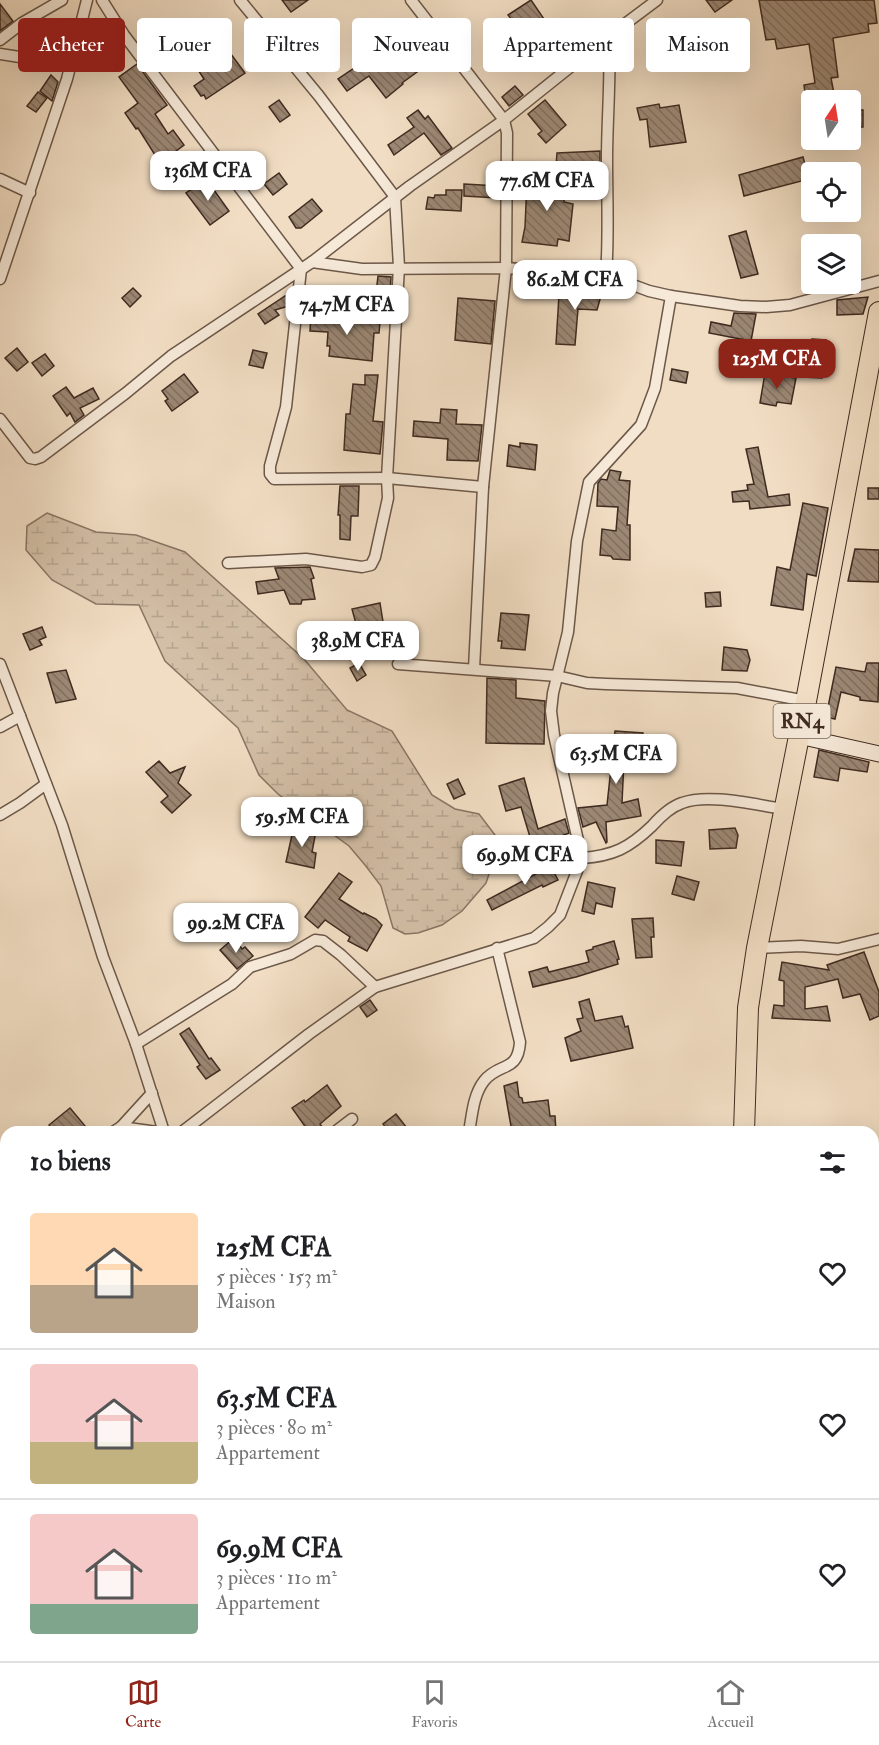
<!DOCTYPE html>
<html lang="fr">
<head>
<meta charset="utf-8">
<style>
	:root { --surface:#fff; --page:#f2f2f2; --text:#202124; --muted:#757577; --line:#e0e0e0; --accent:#8f2418 }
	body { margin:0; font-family:"IM FELL Double Pica",serif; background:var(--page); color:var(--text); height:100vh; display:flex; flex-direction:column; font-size:22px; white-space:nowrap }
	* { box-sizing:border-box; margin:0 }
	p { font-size:20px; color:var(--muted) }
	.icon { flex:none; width:33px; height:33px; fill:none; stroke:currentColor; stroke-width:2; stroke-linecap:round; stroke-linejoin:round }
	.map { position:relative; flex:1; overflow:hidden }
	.panel { position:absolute; left:0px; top:1126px; width:879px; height:536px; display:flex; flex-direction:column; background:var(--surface); border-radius:18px 18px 0 0; box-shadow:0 6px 24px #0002 }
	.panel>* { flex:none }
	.top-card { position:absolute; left:18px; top:18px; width:843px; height:54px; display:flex; gap:12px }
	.needle { width:39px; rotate:12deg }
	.tools { position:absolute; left:801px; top:90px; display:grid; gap:12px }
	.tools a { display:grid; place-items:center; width:60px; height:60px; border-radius:6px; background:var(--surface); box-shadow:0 6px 24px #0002; font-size:30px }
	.price { position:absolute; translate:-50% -51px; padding:0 14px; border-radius:12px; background:#fff; color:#222; font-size:20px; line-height:39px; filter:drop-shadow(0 2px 3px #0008) }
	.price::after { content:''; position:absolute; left:50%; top:36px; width:18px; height:14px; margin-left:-9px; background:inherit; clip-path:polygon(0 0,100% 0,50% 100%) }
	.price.current { background:var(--accent); color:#fff }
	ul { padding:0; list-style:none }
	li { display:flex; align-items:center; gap:18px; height:150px; padding:0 30px }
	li+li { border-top:2px solid var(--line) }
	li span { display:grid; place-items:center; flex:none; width:168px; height:120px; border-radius:6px; color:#555 }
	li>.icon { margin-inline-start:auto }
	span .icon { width:72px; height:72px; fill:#fffc; stroke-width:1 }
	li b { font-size:26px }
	h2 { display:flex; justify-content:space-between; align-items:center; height:72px; padding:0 30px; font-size:26px }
	.chip { padding:0 21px; border-radius:6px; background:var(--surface); box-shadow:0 6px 24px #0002; font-size:21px; line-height:54px }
	.chip.current { background:var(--accent); color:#fff }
	.tab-bar { display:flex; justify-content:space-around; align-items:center; height:84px; border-top:2px solid var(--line); background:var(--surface); font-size:16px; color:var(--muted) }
	.tab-bar a { display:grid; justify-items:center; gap:3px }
	.tab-bar .current { color:var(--accent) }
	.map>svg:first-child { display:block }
	.wetland { fill:url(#wetland-marsh); stroke:#897564; stroke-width:1.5 }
	.building { fill:url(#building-back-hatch); stroke:#3f2b20; stroke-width:1.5 }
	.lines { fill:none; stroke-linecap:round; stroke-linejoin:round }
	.street-casing { stroke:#6c5849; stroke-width:13 }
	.secondary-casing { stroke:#3f2b20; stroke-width:17 }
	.highway-casing { stroke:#3f2b20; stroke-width:22 }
	.street { stroke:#f6e9d8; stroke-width:10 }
	.secondary { stroke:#f6e9d8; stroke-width:15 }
	.highway { stroke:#f1ddc3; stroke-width:20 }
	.labels { text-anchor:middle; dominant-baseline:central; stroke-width:6; stroke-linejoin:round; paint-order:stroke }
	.shield { fill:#f6e9d8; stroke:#766457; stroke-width:1.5 }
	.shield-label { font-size:20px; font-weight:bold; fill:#3f2b20 }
</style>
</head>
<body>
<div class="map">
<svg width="879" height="1661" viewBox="0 0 879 1661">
	<defs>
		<pattern id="wetland-marsh" width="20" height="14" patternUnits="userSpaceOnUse" patternTransform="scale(1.5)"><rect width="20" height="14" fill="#d3bfa7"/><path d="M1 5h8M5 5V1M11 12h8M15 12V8" fill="none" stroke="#b6a48f"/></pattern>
		<pattern id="building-back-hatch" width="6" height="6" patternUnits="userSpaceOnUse" patternTransform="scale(1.5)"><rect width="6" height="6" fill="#9c8875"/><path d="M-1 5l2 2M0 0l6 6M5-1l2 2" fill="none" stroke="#816f60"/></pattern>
	</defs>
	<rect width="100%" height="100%" fill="#f1ddc3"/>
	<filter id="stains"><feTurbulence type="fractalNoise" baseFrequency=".00333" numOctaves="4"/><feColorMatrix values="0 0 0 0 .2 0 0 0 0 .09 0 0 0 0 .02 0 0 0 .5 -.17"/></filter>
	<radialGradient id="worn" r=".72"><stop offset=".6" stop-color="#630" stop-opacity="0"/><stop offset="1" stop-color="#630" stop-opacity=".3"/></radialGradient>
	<path class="wetland" d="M47,513L96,532L136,535L185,552L304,659L347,710L392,731L432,795L455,809L479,814L495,835L494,859L486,883L462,911L442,925L418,933L405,934L393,928L381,886L365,865L349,846L278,794L259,775L238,728L165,661L139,605L96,604L52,580L26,550L27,526Z"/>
	<g class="building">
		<path d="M282,0H308L291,12Z"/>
		<path d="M531,0L544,19L530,29L528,26L521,32L508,15Z"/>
		<path d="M706,0H732L715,12Z"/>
		<path d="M759,0H874L877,23L868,24L869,32L833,38L838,77L831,78L835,99L806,100L804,85L815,83L809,44L777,49L775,39L766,40Z"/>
		<path d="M0,4L13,21L0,31Z"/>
		<path d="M423,34L439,56L402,83L403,84L386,98L369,76L347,91L338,79L387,46L395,55Z"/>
		<path d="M222,42L245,73L206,99L204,95L201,96L194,86L204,79L193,62Z"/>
		<path d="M137,64L167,105L155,114L168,134L173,130L184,145L160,163L138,128L136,129L125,113L138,103L119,77Z"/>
		<path d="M51,75L58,82L52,101L40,91Z"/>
		<path d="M515,86L523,95L509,106L502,97Z"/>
		<path d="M38,92L47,98L36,112L27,106Z"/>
		<path d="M279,100L290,115L280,122L269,107Z"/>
		<path d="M545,100L566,125L546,143L538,134L542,131L528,114Z"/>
		<path d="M659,104L660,108L679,105L686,142L650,147L647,119L640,120L637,108Z"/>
		<path d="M418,110L425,119L428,116L452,148L441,155L424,133L394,155L388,145L414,127L407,118Z"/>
		<rect x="851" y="110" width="12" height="17"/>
		<path d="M600,151V166H556L557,153Z"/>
		<path d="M803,157L809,179L744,196L739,175Z"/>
		<path d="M279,173L287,184L273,195L264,184Z"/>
		<path d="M545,176H565L564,202L573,204L569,241L558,239L557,246L522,242L525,227L527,180L545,181Z"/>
		<path d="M206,179L229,211L210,225L186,193Z"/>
		<path d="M464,184L499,186L498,198L464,196Z"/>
		<path d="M446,190H462L461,211L426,209L428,197L434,198L435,195H446Z"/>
		<path d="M312,199L322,211L301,228H296L289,217Z"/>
		<path d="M746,231L758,274L741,278L729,236Z"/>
		<path d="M378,276L391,277L390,295L376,293Z"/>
		<path d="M588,285L599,287L602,292L597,310L578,309L575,345L556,344L559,295Z"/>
		<path d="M133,288L141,296L130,307L122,298Z"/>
		<path d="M291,295L289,306L275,310L279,315L265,324L258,314L285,296Z"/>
		<path d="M868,297L863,314L837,315V300Z"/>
		<path d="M458,298L495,301L491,344L455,340Z"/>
		<path d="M734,313L756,314L751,341L709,333L711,322L731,326Z"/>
		<path d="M311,315L351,317V320L380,322L379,333H374L372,361L329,356L330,346H327L328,332L310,331Z"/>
		<path d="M812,339L826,340L822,378L803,377L805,360L811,361Z"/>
		<path d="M17,348L28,362L17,371L5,358Z"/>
		<path d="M253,350L267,353L263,368L249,365Z"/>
		<path d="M45,354L54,366L42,376L32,363Z"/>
		<path d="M672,369L688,372L686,383L670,380Z"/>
		<path d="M765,373L796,378L791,404L777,402L776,406L760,403Z"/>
		<path d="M184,374L198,392L172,411L165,401L168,399L162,391Z"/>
		<path d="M365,375H378L373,421L383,422L380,454L344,450L346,414H350L353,384L365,385Z"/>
		<path d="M66,387L74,398L93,388L99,399L80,408L84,415L75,422L70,413L67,416L53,396Z"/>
		<path d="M441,409L457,410L456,424L482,425L478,461L447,460L448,439L413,436L414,421L440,423Z"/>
		<path d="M520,443L537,445L535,470L507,466L509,445L520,447Z"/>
		<path d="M758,447L768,497L789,494L790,505L750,509L749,501L733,502L732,492L748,490L747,485L754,484L746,449Z"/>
		<path d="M610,470L621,472L619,480L630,481L627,525H630V560L613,559L611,556L600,555L602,529L616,531L618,507L597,506L598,483L601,479L607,480Z"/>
		<path d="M340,486H359L358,516H351L350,540L340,539V515H338Z"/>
		<rect x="868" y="488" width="11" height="11"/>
		<path d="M803,503L828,508L816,576L807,574L803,610L771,605L777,567L790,570Z"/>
		<path d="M855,549L879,550V582L848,581Z"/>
		<path d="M310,567L314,578L311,579L315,599L302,600L301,604H290L284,590L258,594L256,582L279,579L275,568Z"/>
		<path d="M720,592L721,606L706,607L705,593Z"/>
		<path d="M380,603L384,628L359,635L352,609Z"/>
		<path d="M501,613L529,615L525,650L501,648L502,641H498Z"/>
		<path d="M42,627L46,637L39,640L42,645L30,650L23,634Z"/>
		<path d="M724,647L747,650L750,660L747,671L722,670Z"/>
		<path d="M359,663L366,675L357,681L350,668Z"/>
		<path d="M867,663H879L878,702L860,700V697L841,692L835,719L826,717L836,667L865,672Z"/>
		<path d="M66,670L76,699L56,703L47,673Z"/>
		<path d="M487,678L516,680V698L545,701L544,744L486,743Z"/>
		<path d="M615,731L643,733L642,751H637V761L624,760L622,803L638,799L641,816L606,822L607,842L606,843L596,822L583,827L578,808L607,805Z"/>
		<path d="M819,750L869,762L867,772L840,768L838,781L814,777Z"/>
		<path d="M159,761L170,773L185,767L178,783L191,795L172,813L161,802L168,796L146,772Z"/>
		<path d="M524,778L538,829L565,819L569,833L533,847L521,807L506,811L499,786Z"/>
		<path d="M458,779L465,794L454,799L447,784Z"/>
		<path d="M294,826L316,831L312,852L316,853L314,868L286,862Z"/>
		<path d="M735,828L738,835L736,848L710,849L709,830Z"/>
		<path d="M656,840L684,842L681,866L656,863Z"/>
		<path d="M548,861L558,880L543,887L542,885L492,910L487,900L536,874L534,869Z"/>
		<path d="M339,873L352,882L339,899L363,914L364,913L376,919L382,925L367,951L348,941L350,937L325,920L318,928L305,917Z"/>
		<path d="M677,876L699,882L694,900L672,894Z"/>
		<path d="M588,882L615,888L612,907L596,903L594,914L582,911Z"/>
		<path d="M236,915L241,925L231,931L226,921Z"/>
		<path d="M653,918L654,937H651L652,957L636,958L632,919Z"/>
		<path d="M234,938L242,949L245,947L253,956L237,969L220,950Z"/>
		<path d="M614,941L619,959L617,960L618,964L576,977L533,987L529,972L547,967L549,972L589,962L586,951L593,949V947Z"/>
		<path d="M864,952L879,992V1016L870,1020L860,994L843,998L838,979L805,987V1009L827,1006L830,1021L772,1018L774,1005L784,1006V981L779,980L782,962L829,970L827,965Z"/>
		<path d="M589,999L595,1021L622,1016L625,1027L628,1026L633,1048L571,1061L565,1038L581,1031L577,1019L583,1018L579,1002Z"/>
		<path d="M370,1000L377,1010L367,1017L360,1007Z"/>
		<path d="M189,1028L209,1059L211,1058L220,1070L206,1079L197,1067L200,1065L180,1034Z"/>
		<path d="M517,1082L519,1097L522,1098L523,1103L548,1100L550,1116H555L556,1132H512L504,1086Z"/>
		<path d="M327,1085L341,1106L320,1124L326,1132H309L292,1108L304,1100L305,1102Z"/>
		<path d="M70,1108L90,1132H55L49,1125Z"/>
		<path d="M396,1114L410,1132H389L383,1124Z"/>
	</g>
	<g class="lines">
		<g class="street-casing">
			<g id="street">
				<path d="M102,0L124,35L301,269L286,407L270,466V474L274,479L387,478L483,487"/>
				<path d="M411,0L504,120L507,133L506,268L483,487L474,669"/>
				<path d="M0,40L22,23L62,0"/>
				<path d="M0,54L71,65"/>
				<path d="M0,179L30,193"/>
				<path d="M312,262L362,269L506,268L606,275L649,291L671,296L740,306L766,307L790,305L879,281"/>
				<path d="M606,275C609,237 607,199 607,160C607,119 611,77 609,36"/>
				<path d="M0,279L67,79L87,0"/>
				<path d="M0,419L30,458L35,459L41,457L126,393L171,356L312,262L410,186L504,120L609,36L657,0"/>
				<path d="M228,563L306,559L362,567L371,565L375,557L388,498L387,478L399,267L395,197L319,96L240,0"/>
				<path d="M0,664L62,825L103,957L136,1044L164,1132"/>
				<path d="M398,664L557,676L587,683L606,684L737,688L806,701"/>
				<path d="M0,727L20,716"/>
				<path d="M0,815L20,803L46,784"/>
				<path d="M582,858L554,735L551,711L553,693L568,632L577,541L589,482L641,425L646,412L655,388L671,296"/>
				<path d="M757,948L801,946L838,949L879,939"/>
				<path d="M136,1044L232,984L250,967L291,954L315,940L323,941L341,955L375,987"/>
				<path d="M121,1127L157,1132"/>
				<path d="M113,1132L121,1127L152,1093"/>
				<path d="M182,1132L309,1034L375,987L534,938L548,927L560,915L582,858C613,856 629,848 652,826C660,817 670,807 682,803C709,793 755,805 784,809"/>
				<path d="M335,1132L352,1119"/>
				<path d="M469,1132C472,1116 473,1095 484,1081C499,1062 518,1073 520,1042L497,948"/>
				<path d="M0,1233L6,1228"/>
				<path d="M873,1399L879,1398"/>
				<path d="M0,1412L6,1409"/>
				<path d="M873,1468L879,1471"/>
				<path d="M873,1628L879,1627"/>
				<path d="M326,1656L327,1661"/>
				<path d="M551,1656L552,1661"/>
				<path d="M480,1661L507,1656"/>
			</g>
		</g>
		<g class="secondary-casing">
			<path id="secondary" d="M799,736L879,754"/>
		</g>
		<g class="highway-casing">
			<g id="highway">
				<path d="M744,1132L748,1008L757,948L806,701L879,312"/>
				<path d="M811,1656L812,1661"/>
			</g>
		</g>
		<use href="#street" class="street"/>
		<use href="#secondary" class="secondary"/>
		<use href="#highway" class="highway"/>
	</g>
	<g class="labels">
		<rect class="shield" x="773.5" y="704" width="57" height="34" rx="4.5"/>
		<g class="shield-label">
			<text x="802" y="721">RN4</text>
		</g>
	</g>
	<rect width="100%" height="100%" filter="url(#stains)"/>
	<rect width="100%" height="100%" fill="url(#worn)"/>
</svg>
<div class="tools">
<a><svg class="needle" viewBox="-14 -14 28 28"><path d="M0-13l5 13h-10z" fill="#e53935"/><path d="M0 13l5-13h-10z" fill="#757577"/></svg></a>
<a><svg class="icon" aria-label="locate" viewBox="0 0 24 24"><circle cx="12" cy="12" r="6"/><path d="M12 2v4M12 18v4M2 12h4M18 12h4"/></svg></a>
<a><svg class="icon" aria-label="layers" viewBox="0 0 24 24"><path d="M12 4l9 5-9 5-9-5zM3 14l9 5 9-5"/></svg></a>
</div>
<b class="price" style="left:208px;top:202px">136M CFA</b>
<b class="price" style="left:547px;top:212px">77.6M CFA</b>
<b class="price" style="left:575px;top:311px">86.2M CFA</b>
<b class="price" style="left:347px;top:336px">74.7M CFA</b>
<b class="price current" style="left:777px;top:390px">125M CFA</b>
<b class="price" style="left:358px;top:672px">38.9M CFA</b>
<b class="price" style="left:616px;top:785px">63.5M CFA</b>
<b class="price" style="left:302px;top:848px">59.5M CFA</b>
<b class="price" style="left:525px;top:886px">69.9M CFA</b>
<b class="price" style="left:236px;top:954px">99.2M CFA</b>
<div class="top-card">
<a class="chip current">Acheter</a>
<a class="chip">Louer</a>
<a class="chip">Filtres</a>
<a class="chip">Nouveau</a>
<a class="chip">Appartement</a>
<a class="chip">Maison</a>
</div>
<section class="panel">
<h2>10 biens<svg class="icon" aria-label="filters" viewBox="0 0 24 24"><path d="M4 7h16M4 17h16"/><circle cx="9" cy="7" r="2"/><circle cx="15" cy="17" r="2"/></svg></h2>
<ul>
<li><span style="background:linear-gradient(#ffd9b3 60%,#b9a48a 0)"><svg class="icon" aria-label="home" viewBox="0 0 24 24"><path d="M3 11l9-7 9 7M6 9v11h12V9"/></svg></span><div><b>125M CFA</b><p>5 pièces · 153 m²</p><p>Maison</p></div><svg class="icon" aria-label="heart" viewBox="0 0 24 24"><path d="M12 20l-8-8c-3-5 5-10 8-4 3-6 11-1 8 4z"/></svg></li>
<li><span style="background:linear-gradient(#f6c9c9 65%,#c2b280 0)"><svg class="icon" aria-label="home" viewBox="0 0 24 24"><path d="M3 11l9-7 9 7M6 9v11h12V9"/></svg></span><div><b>63.5M CFA</b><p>3 pièces · 80 m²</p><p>Appartement</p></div><svg class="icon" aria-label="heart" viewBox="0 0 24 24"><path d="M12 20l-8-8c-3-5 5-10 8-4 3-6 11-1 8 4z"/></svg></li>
<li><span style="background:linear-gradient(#f6c9c9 75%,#7fa58c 0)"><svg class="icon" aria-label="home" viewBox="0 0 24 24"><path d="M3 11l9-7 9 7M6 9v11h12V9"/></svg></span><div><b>69.9M CFA</b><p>3 pièces · 110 m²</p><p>Appartement</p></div><svg class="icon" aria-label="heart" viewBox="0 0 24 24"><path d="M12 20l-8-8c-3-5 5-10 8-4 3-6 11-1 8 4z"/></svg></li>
</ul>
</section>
</div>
<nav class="tab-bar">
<a class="current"><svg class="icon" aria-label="map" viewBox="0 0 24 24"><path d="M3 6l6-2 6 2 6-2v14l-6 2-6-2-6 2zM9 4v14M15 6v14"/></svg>Carte</a>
<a><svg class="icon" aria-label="saved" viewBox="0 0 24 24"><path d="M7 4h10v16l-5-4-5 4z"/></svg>Favoris</a>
<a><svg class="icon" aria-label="home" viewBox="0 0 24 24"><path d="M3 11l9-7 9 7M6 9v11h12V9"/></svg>Accueil</a>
</nav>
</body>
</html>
